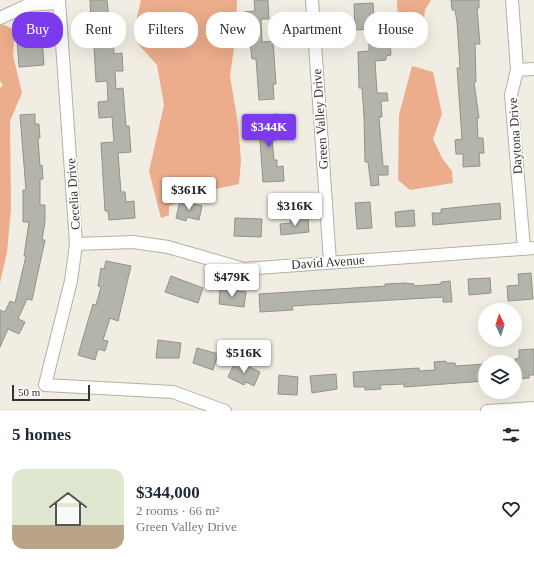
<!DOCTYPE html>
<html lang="en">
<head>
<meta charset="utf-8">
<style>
	:root { --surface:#fff; --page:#f6f6f7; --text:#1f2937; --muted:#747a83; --line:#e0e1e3; --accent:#7c3aed }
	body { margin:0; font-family:Georgia,serif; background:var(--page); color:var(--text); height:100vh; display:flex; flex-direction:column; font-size:15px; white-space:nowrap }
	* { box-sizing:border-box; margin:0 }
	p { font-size:13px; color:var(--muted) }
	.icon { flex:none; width:22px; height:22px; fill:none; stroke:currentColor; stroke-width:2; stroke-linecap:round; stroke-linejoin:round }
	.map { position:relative; height:411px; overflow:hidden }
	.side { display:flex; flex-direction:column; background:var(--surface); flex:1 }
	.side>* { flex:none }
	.hud { position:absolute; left:12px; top:12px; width:510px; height:36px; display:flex; gap:8px }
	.needle { width:26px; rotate:356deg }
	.controls { position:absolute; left:478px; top:303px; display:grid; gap:8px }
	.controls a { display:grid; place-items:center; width:44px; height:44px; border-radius:50%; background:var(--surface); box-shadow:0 4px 16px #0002; font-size:20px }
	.scale { position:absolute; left:12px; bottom:10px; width:78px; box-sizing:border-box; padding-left:4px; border:2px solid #34332f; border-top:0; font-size:11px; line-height:14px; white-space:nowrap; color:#34332f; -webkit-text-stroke:3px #fff; paint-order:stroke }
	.price { position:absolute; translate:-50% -34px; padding:0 9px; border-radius:4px; background:#fff; color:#222; font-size:13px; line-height:26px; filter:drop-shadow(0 1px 2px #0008) }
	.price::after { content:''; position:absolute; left:50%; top:24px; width:12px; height:9px; margin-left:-6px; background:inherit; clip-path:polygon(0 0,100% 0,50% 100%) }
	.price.selected { background:var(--accent); color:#fff }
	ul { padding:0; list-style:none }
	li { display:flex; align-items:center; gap:12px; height:100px; padding:0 12px }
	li+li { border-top:1px solid var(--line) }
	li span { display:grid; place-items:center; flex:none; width:112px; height:80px; border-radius:12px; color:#555 }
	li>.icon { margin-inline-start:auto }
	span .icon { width:48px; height:48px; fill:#fffc; stroke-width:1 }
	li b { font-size:17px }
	h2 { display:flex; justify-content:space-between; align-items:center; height:48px; padding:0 12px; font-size:17px }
	.chip { padding:0 14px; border-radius:16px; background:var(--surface); box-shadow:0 4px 16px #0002; font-size:14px; line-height:36px }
	.chip.selected { background:var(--accent); color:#fff }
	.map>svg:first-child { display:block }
	.forest { fill:#ebad8c }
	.building { fill:#b3b4aa; stroke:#929289 }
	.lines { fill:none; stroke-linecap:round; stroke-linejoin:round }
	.minor-casing { stroke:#b3b0a6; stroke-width:14 }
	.minor { stroke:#fff; stroke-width:12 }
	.labels { text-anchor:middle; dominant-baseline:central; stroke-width:3.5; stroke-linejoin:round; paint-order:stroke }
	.street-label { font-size:13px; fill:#34332f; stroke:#fff }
</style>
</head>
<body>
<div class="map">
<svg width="534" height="411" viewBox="0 0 534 411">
	<rect width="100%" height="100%" fill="#f1ede3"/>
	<g class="forest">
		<path d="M141,0H237L236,34L230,76L238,124L241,161L239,184L211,190L169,206V215L161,218L149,171L164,105L157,65L138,44L136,22Z"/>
		<path d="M397,0H431L425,10L422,35L412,48L398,24Z"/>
		<path d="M2,24L15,30L13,55L22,93L10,121L11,209L7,252L0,283V88L3,85L0,81V26Z"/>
		<path d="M412,66L433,72L442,114L433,139L442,158L452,171L453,183L410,190L398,180L399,115Z"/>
	</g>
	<g class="building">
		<path d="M90,0H107L109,20L119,19L120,35L113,36L114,54L122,53L123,71H115L116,89L123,88L126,126H129L131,152L118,153L121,192H125L126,202L134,201L135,218L109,220L108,211H105L101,143L114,142L112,117L99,118L98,102L108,101L107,81L96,82L94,46H92Z"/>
		<path d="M254,0H268L269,19H261L262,42L273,41L276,84H273L274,99L259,100L256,59H252L250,42L245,43L244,12L255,11Z"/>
		<path d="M451,0H479V8H477L480,44H475L476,82H474L479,118H477L478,138H483L484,153H479L480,166L463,167V154H456L455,140L462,139L457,68H460L457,22L455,10H452Z"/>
		<path d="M373,3L374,17H371V29L355,30L354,4Z"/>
		<path d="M34,38V39H42L44,65L19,67L17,39Z"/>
		<path d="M385,40L386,44H390L391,55L386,56V60L375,61L377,93H387L388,101H381L382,117H379L383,166H388V175H378L379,185L371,186L368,162H365L364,117L362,88H359L358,52L369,51V41Z"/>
		<path d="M35,114V124H39L40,138H38L40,166L42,165L43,179H40V205H45V221L42,240H45L32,300L27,299L18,319L25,322L19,334L8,329L0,347V310L5,312L10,301L15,303L26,256H24L29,222H23V190H26L20,115Z"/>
		<path d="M277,114L276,140H272L274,160H277V167L283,166L284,181L263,182L259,125H253V116Z"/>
		<path d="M180,201L202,206L199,220L187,217L186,221L176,218Z"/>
		<path d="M370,202L372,228L357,229L355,203Z"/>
		<path d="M500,203L501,219L433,225L432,213H441V209Z"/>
		<path d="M414,210L415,226L396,227L395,212Z"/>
		<path d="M235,218L262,219L261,237L234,236Z"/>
		<path d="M308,218L309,232L281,235L280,224L291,223L290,220Z"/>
		<path d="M106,261L131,266L118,321L110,318L103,340L108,341L105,351L98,349L95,360L78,355L93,304L96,305L101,287L98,286L101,268L104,269Z"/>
		<path d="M531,273L533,299L508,301L507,286L519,285L518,274Z"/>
		<path d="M171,276L203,288L198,303L165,292Z"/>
		<path d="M490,278L491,293L469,295L468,279Z"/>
		<path d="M450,281L452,302H443V297L292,306L293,310L260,312L259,294L385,286V284L404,283L414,284V286L441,284V282Z"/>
		<path d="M220,289L246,292L244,307L219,304Z"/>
		<path d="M158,340L181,343L179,358H156Z"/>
		<path d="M197,348L218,354L213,370L193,363Z"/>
		<path d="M534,349V375H529V378L515,379V359L519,358V350Z"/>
		<path d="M236,360L260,372L254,386L246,382L244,385L228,377Z"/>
		<path d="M446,361V363H455L456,366L485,364V381L404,387V384L380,385L381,389L365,390V387H354L353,372L419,368V371L435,370L434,362Z"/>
		<path d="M336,374L337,389L312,393L310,376Z"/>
		<path d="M279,375L298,377L297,395L278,394Z"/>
	</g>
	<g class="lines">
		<g class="minor-casing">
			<g id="minor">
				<path d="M59,0L76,244L71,281L45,385L173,392L225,411"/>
				<path d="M312,0L330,262"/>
				<path d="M512,0L517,70L511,95L524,249"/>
				<path d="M0,18L28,5L59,3"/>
				<path d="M517,70L534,69"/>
				<path d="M76,244L133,242L168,247L244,269L534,248"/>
				<path d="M487,411L534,408"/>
			</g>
		</g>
		<use href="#minor" class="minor"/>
	</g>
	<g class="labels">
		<g class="street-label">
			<text transform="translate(320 119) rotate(-94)">Green Valley Drive</text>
			<text transform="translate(515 136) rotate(-94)">Daytona Drive</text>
			<text transform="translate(73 194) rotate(-94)">Cecelia Drive</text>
			<text transform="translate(328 262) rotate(-4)">David Avenue</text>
		</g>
	</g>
</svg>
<div class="controls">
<a><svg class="needle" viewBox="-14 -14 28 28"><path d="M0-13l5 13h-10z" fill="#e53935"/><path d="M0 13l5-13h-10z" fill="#747a83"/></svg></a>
<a><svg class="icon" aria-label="layers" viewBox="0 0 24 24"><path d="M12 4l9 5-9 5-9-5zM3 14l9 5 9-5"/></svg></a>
</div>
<div class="scale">50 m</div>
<b class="price selected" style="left:269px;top:148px">$344K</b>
<b class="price" style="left:189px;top:211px">$361K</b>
<b class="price" style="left:295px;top:227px">$316K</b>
<b class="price" style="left:232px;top:298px">$479K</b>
<b class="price" style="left:244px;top:374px">$516K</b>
<div class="hud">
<a class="chip selected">Buy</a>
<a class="chip">Rent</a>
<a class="chip">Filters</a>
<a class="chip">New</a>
<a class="chip">Apartment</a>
<a class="chip">House</a>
</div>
</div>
<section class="side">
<h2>5 homes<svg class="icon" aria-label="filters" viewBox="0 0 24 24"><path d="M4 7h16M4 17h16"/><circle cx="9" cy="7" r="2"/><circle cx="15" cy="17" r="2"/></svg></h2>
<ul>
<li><span style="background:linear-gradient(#dfe7d0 70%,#b9a48a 0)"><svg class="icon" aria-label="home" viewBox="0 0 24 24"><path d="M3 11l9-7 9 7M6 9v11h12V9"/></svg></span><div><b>$344,000</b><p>2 rooms · 66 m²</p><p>Green Valley Drive</p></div><svg class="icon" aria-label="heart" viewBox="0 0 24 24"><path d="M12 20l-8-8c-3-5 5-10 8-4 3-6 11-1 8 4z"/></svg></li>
</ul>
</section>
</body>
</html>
